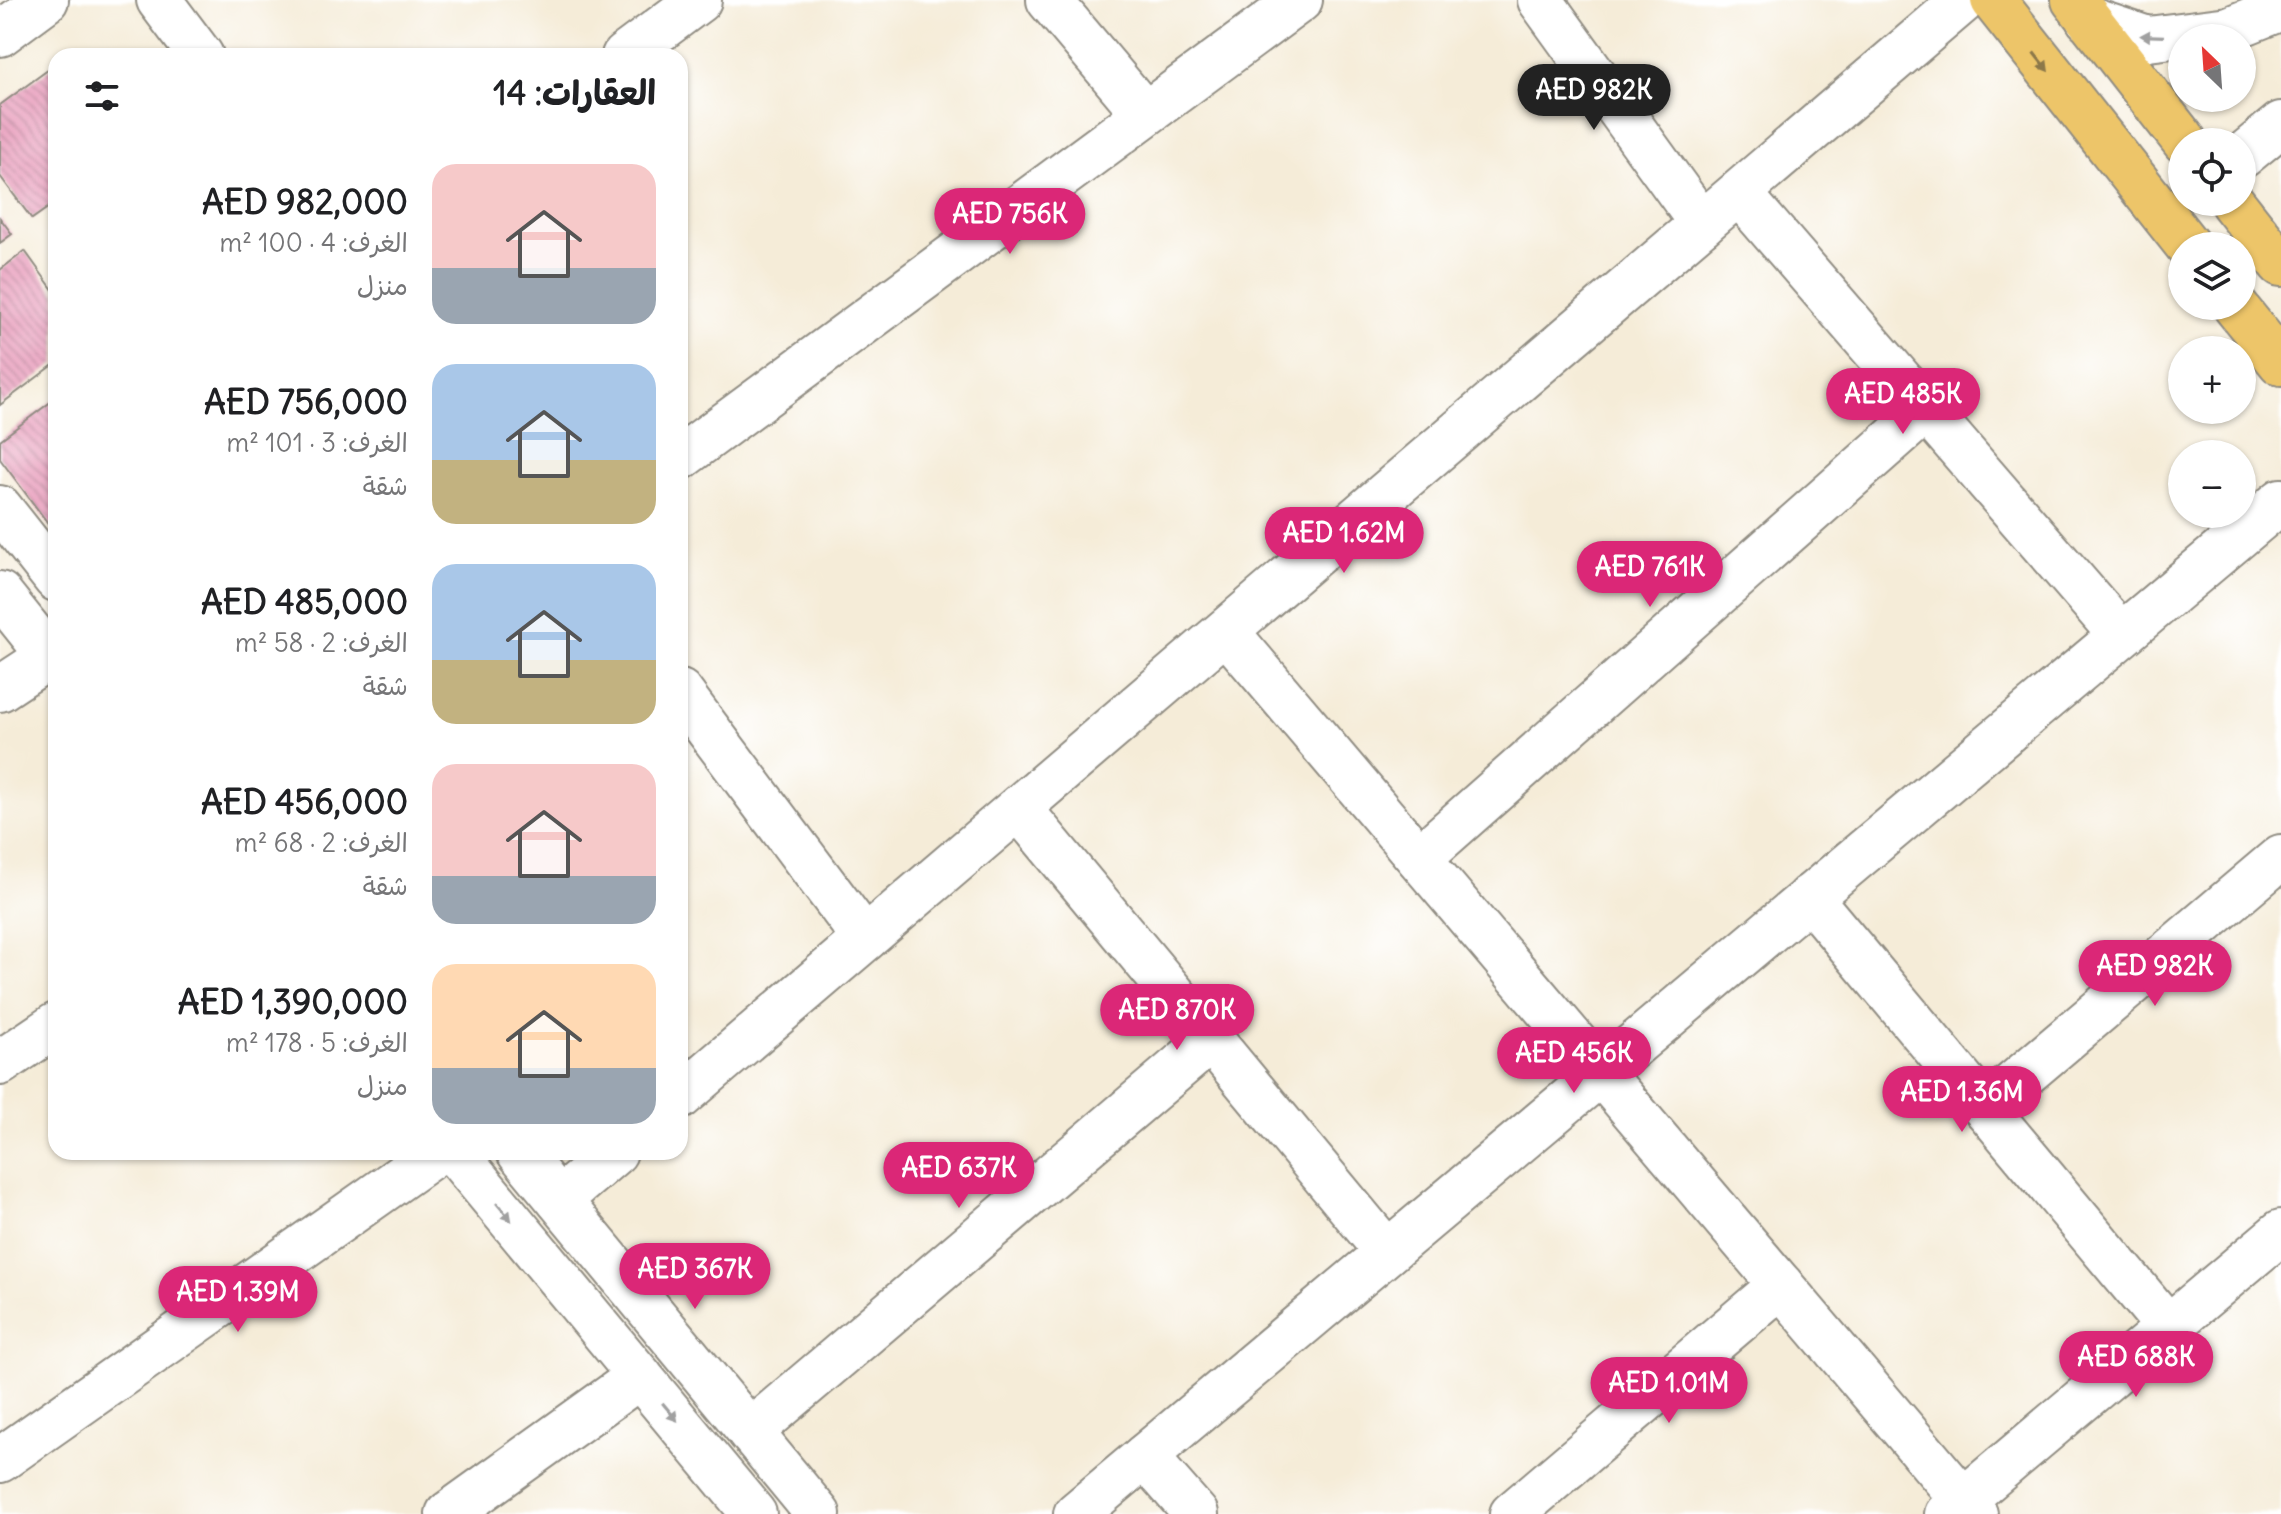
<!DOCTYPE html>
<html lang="ar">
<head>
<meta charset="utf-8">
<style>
	:root { --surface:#fff; --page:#f6f6f6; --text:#202124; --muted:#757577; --accent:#db2777 }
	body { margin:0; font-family:Delius,"Playpen Sans Arabic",sans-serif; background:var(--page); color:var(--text); direction:rtl; height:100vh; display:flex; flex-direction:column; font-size:30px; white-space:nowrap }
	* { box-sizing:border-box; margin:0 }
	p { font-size:26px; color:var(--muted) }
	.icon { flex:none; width:44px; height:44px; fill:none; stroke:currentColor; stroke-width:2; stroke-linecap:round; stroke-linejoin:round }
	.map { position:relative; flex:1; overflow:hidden; direction:ltr }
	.details { position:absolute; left:48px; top:48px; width:640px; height:1112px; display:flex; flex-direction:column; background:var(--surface); border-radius:24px; box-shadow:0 2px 6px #0004; direction:rtl }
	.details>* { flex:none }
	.needle { width:52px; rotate:335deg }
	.tools { position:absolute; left:2168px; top:24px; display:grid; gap:16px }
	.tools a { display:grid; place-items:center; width:88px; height:88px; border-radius:50%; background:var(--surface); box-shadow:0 2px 6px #0004; font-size:40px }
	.price { position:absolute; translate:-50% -68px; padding:0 18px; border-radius:28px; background:var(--accent); color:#fff; font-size:26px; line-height:52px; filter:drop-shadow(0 2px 4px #0008) }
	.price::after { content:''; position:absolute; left:50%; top:48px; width:24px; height:18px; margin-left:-12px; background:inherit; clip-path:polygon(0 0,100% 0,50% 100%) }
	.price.current { background:#222; color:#fff }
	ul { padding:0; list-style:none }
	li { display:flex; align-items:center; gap:24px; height:200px; padding:0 32px }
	li span { display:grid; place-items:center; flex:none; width:224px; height:160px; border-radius:24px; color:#555 }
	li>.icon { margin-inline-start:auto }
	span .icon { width:96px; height:96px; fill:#fffc; stroke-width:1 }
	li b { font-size:34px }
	h2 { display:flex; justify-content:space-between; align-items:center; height:96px; padding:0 32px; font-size:34px }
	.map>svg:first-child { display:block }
	.building { fill:url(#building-back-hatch) }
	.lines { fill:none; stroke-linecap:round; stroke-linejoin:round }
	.minor-casing { stroke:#908c82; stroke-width:48 }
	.tertiary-casing { stroke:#908c82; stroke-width:48 }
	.primary-casing { stroke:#908c82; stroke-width:48 }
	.minor { stroke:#fff; stroke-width:44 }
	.tertiary { stroke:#fff; stroke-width:44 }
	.primary { stroke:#edc569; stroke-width:44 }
	.oneway { fill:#a0a0a0 }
	.oneway2 { fill:#8c784a }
</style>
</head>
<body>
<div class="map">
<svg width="2281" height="1514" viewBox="0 0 2281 1514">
	<defs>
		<pattern id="building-back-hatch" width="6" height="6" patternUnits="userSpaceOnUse" patternTransform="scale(2)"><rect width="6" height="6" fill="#e797b8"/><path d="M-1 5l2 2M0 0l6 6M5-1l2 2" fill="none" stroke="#bb7b96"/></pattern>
	</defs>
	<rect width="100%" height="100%" fill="#fff"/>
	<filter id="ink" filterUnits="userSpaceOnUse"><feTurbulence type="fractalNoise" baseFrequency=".0125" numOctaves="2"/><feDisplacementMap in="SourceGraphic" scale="16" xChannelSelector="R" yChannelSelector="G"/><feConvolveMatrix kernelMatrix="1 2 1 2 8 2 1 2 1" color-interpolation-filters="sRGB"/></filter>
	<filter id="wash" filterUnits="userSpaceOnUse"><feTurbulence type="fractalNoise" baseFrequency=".006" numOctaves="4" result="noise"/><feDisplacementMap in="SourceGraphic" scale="32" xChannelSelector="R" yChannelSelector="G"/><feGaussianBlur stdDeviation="1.8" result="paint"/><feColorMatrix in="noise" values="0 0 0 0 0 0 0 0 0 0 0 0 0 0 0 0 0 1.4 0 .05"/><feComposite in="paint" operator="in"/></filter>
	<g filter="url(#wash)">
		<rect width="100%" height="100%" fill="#f5ecd8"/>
		<g id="blocks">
			<g class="building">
				<path d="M56,64V202L32,219L0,176V105Z"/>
				<path d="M0,218L12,234L0,243Z"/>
				<path d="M25,251L56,294V363L0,405V270Z"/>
				<path d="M56,398V534L0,459V440Z"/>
			</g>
		</g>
	</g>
	<g filter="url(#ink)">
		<use href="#blocks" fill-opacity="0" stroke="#908c82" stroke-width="2"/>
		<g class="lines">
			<g class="minor-casing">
				<g id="minor">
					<path d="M159,0L201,56"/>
					<path d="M1049,0L1145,114"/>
					<path d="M1540,0L1702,224"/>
					<path d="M0,34L46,0"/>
					<path d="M624,56L699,0"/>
					<path d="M1739,193L2120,634"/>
					<path d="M680,458L1300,0"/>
					<path d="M1226,631L1975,1514"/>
					<path d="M0,689L50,656"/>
					<path d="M680,692L865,939"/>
					<path d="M1019,808L1387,1252"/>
					<path d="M1419,858L1926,410"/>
					<path d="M1809,897L2168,1327"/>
					<path d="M0,1063L56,1025"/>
					<path d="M680,1097L1964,0"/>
					<path d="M1985,1108L2281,857"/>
					<path d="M559,1200L615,1152"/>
					<path d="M750,1432L1211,1040"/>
					<path d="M1145,1456L1196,1514"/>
					<path d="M0,1460L437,1152"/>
					<path d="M448,1514L640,1376"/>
					<path d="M1076,1514L2281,501"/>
					<path d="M1512,1514L1781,1285"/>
					<path d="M1947,1514L2281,1232"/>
				</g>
			</g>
			<g class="tertiary-casing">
				<g id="tertiary">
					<path d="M2088,19L2148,39L2229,29L2281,8"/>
					<path d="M2242,156L2281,124"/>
					<path d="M0,508L56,579"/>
					<path d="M0,594L56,664"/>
					<path d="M454,1152L754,1514"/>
					<path d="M519,1152L818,1514"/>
				</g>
			</g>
			<g class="primary-casing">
				<g id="primary">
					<path d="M1993,0L2188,246"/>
					<path d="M2074,0L2185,142"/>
					<path d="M2232,202L2281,264"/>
					<path d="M2235,306L2281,363"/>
				</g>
			</g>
			<use href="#minor" class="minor"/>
			<use href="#tertiary" class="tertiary"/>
			<use href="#primary" class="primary"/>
		</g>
		<defs><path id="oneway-solid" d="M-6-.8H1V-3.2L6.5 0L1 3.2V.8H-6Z" transform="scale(2)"/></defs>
		<g class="oneway">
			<use href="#oneway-solid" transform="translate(2152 36) rotate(-178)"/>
			<use href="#oneway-solid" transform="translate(504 1212) rotate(50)"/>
			<use href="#oneway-solid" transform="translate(670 1412) rotate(50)"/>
		</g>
		<use class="oneway2" href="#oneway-solid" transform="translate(2041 62) rotate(52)"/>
	</g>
</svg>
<div class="tools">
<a><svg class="needle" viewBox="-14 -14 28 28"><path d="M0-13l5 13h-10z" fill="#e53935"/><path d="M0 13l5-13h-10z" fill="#757577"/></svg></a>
<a><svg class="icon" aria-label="locate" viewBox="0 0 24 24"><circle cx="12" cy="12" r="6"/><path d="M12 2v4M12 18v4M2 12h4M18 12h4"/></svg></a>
<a><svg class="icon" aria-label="layers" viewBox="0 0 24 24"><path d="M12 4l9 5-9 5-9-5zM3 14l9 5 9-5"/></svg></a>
<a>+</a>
<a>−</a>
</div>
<b class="price current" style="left:1594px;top:132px">AED 982K</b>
<b class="price" style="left:1010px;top:256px">AED 756K</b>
<b class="price" style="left:1903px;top:436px">AED 485K</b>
<b class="price" style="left:1344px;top:575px">AED 1.62M</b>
<b class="price" style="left:1650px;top:609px">AED 761K</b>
<b class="price" style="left:2155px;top:1008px">AED 982K</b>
<b class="price" style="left:1177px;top:1052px">AED 870K</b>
<b class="price" style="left:1574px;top:1095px">AED 456K</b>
<b class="price" style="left:1962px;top:1134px">AED 1.36M</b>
<b class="price" style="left:959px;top:1210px">AED 637K</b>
<b class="price" style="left:695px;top:1311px">AED 367K</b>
<b class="price" style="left:238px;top:1334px">AED 1.39M</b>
<b class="price" style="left:2136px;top:1399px">AED 688K</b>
<b class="price" style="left:1669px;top:1425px">AED 1.01M</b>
<section class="details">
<h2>العقارات: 14<svg class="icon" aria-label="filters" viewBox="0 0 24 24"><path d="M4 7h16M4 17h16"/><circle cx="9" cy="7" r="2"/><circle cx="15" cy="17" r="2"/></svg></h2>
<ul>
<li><span style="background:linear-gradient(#f6c9c9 65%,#9aa5b1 0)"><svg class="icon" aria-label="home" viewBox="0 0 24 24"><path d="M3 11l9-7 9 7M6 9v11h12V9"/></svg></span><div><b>AED 982,000</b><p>الغرف: 4 · 100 m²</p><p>منزل</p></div></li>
<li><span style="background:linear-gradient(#a9c7e8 60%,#c2b280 0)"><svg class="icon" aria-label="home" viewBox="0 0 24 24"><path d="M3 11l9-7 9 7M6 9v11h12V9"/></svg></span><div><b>AED 756,000</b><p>الغرف: 3 · 101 m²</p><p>شقة</p></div></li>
<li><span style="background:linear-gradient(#a9c7e8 60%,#c2b280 0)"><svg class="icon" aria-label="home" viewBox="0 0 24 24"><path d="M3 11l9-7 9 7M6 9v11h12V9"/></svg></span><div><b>AED 485,000</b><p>الغرف: 2 · 58 m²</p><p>شقة</p></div></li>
<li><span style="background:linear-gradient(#f6c9c9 70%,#9aa5b1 0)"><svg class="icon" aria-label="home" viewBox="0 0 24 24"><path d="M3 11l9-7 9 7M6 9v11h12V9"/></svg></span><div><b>AED 456,000</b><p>الغرف: 2 · 68 m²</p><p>شقة</p></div></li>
<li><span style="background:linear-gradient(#ffd9b3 65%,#9aa5b1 0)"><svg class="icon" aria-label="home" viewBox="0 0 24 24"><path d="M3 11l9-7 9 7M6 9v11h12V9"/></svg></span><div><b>AED 1,390,000</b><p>الغرف: 5 · 178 m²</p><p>منزل</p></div></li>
</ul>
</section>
</div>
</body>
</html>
